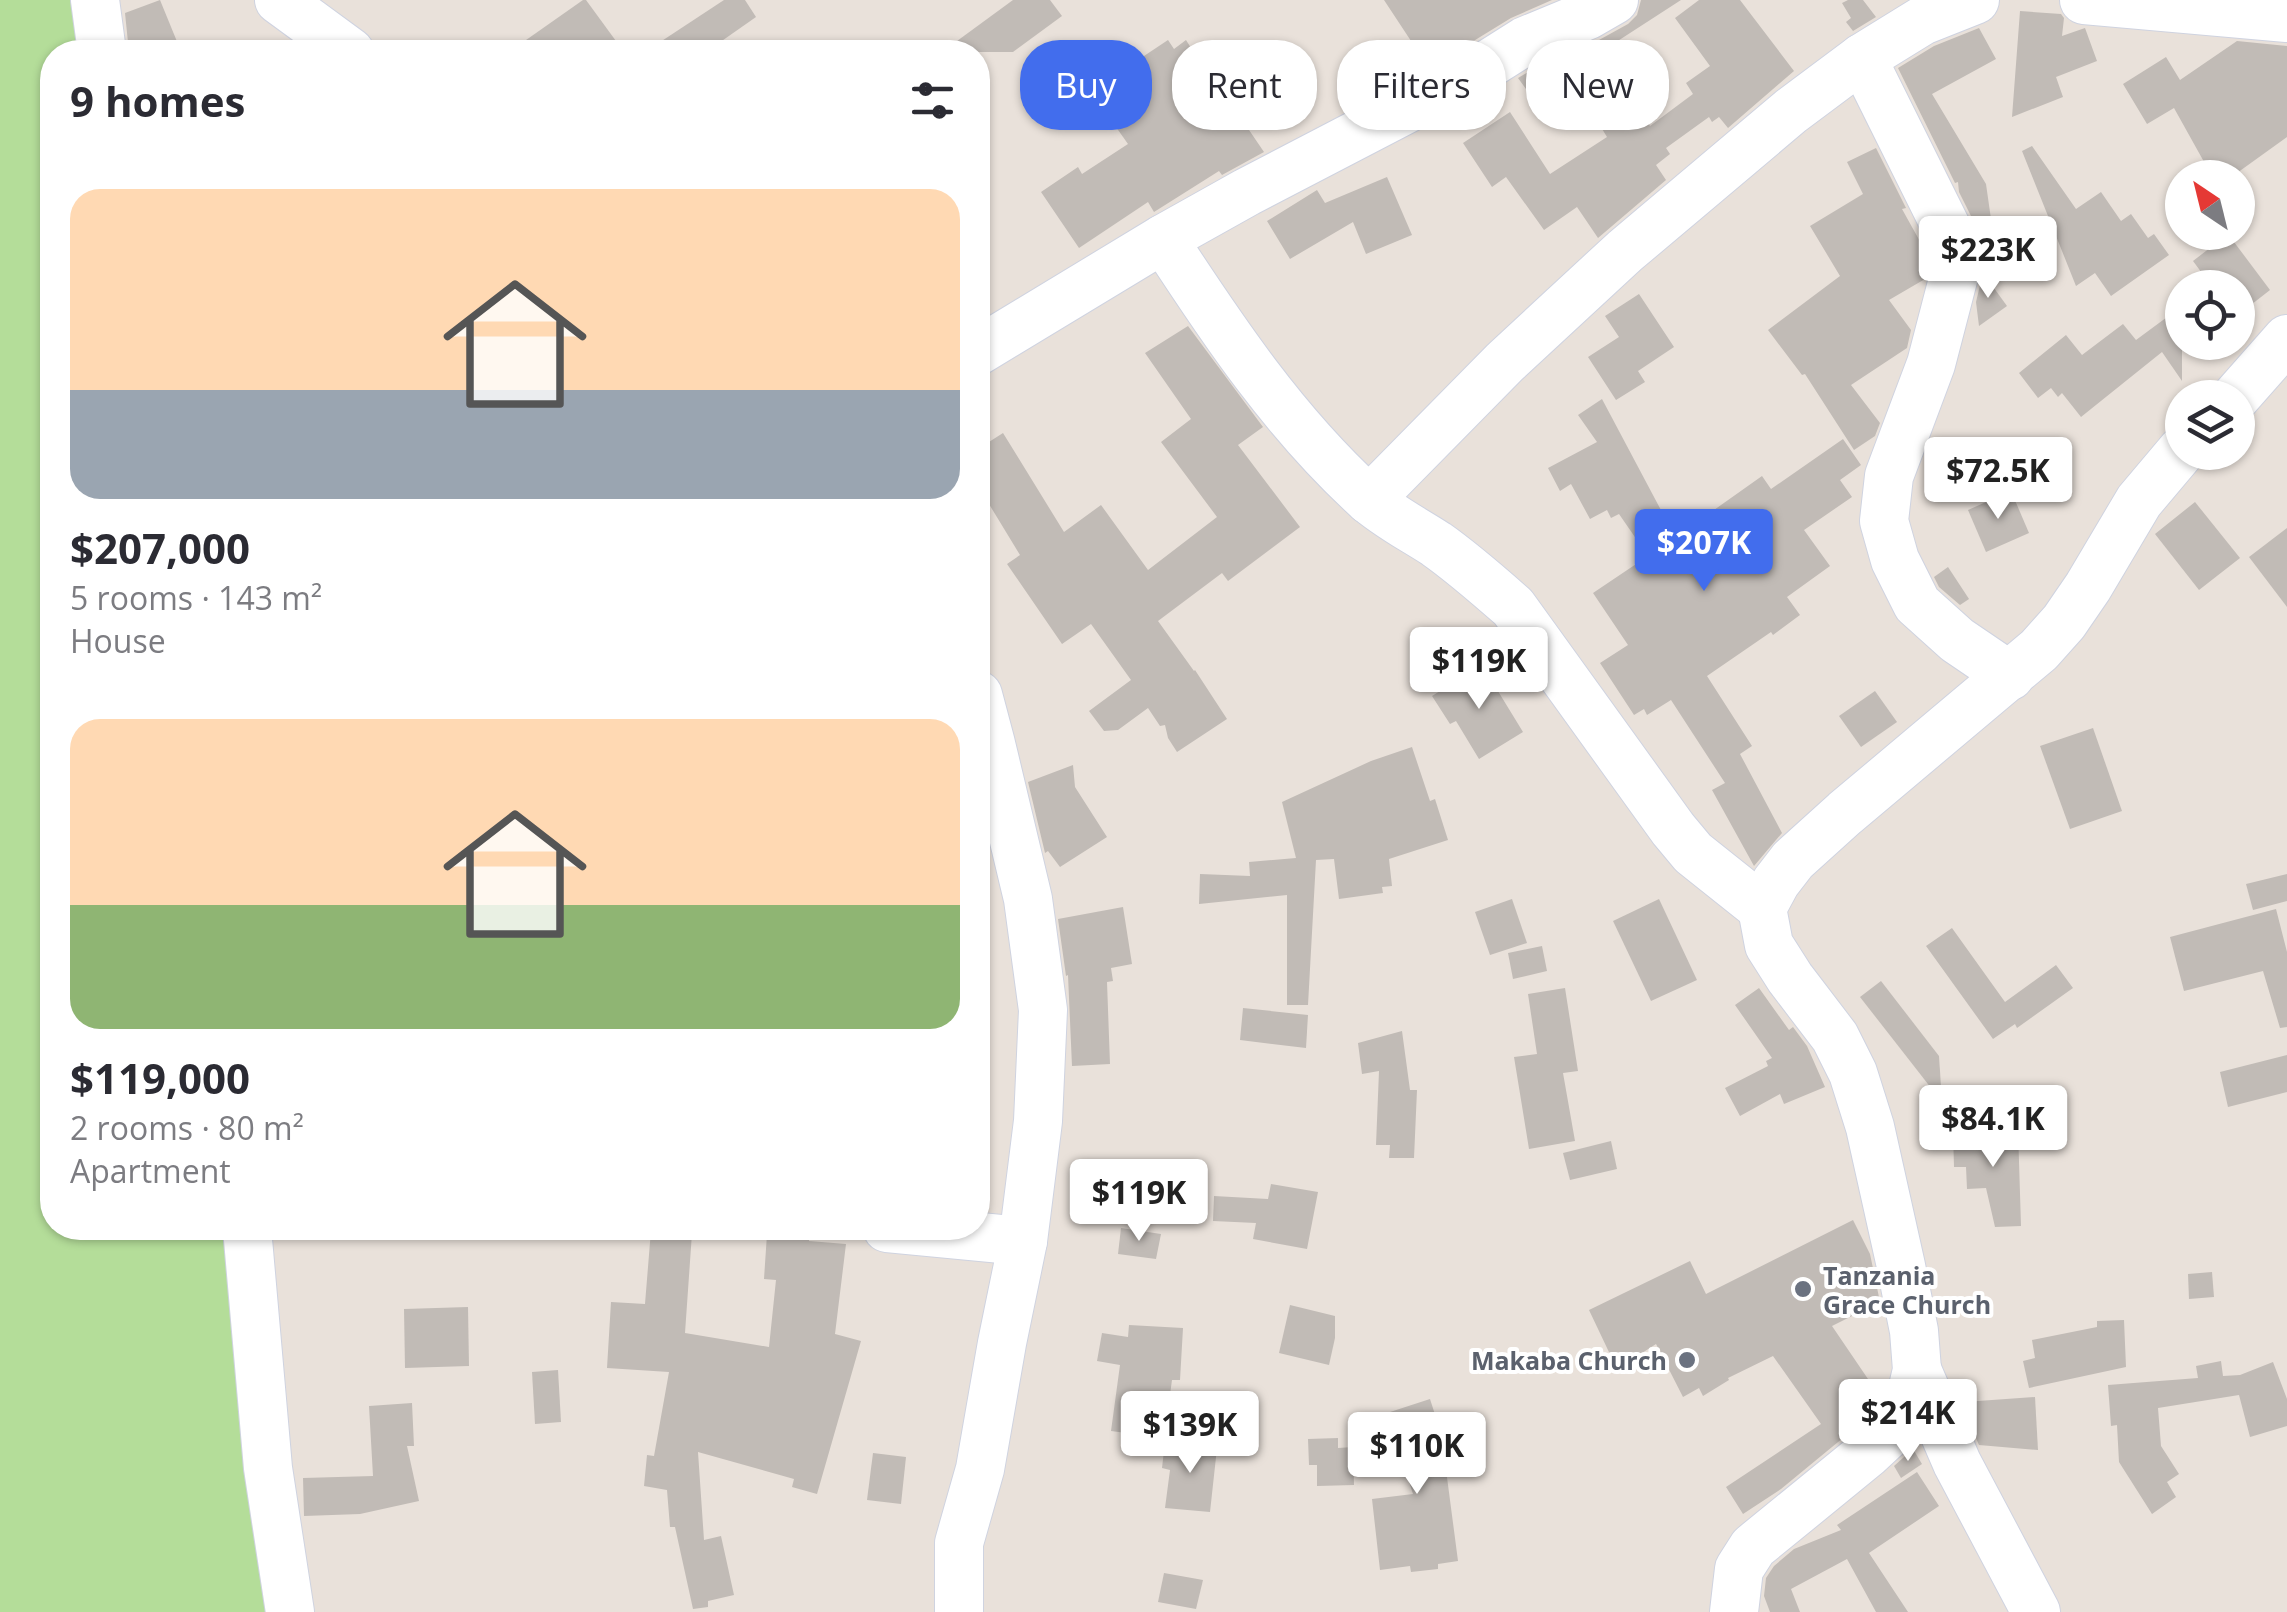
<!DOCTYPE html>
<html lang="en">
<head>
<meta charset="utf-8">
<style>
	:root { --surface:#fff; --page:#f2f2f3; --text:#2b2b33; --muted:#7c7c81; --accent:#426ded }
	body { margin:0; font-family:"Open Sans",sans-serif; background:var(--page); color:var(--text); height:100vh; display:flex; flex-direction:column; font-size:38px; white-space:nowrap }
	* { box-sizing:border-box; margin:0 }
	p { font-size:32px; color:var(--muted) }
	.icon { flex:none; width:55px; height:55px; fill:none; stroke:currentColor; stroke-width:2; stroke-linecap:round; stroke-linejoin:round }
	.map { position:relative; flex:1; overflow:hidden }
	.details { position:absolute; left:40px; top:40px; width:950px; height:1200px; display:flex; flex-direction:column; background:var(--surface); border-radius:40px; box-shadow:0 2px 8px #0004 }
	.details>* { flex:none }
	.banner { position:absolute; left:1020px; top:40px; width:950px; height:90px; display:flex; gap:20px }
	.needle { width:65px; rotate:325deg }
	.controls { position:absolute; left:2165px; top:160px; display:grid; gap:20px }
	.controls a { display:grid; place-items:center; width:90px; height:90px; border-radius:50%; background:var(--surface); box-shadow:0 2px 8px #0004; font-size:50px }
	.price { position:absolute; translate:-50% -85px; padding:0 22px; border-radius:10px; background:#fff; color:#222; font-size:32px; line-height:65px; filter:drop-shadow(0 2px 5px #0008) }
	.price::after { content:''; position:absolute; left:50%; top:60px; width:30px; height:22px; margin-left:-15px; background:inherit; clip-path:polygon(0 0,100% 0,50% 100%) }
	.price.current { background:var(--accent); color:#fff }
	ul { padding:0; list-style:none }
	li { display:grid; align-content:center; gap:20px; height:530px; padding:0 30px }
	li span { display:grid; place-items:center; height:310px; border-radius:30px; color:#555 }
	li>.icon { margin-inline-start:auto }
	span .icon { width:180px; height:180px; fill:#fffc; stroke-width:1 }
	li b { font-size:42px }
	h2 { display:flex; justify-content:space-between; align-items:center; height:120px; padding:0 30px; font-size:42px }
	.tag { padding:0 35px; border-radius:40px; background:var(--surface); box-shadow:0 2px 8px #0004; font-size:35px; line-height:90px }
	.tag.current { background:var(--accent); color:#fff }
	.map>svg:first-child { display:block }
	.green { fill:#b4dd99 }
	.building { fill:#c1bbb6 }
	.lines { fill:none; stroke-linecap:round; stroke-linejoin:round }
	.minor-casing { stroke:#cfd3e0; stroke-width:50 }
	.minor { stroke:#fff; stroke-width:48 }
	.worship-dot { fill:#6b7280; stroke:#fff; stroke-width:4 }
	.labels { text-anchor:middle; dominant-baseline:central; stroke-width:8; stroke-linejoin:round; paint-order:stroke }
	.worship-label { font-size:25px; font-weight:bold; fill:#5b616d; stroke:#fff; text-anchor:start }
</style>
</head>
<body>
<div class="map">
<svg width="2287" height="1612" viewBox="0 0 2287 1612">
	<rect width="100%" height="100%" fill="#e9e1da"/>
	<path class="green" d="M0,0H80L87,52H52V1228H232L275,1612H0Z"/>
	<g class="building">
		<path d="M160,0L178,44L156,52H129L125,13Z"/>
		<path d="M583,0H586L624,52H509Z"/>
		<path d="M724,0H745L756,17L706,52H645Z"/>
		<path d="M1013,0H1050L1062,16L1013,52H942Z"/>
		<path d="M1384,0H1552L1511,18L1454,53L1372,96L1360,77L1413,44Z"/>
		<path d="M1641,0H1681L1593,57L1638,129L1648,123L1650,126L1693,94L1686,83L1710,66L1675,18L1699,0H1740L1794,71L1728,128L1719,117L1712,122L1709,117L1666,148L1670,154L1656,165L1666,180L1598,238L1577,207L1544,230L1506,177L1492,187L1463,143L1510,112L1550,174L1607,137L1571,78L1536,103L1518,78L1538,66L1599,40L1628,24L1637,15Z"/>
		<path d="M1848,0H1863L1876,17L1853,31L1846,22L1851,18L1842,3Z"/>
		<path d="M2020,11L2061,14L2064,18L2062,36L2085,28L2097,61L2056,77L2063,97L2012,117Z"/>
		<path d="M1979,28L1996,59L1932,94L1986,184L1996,254L1982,257L1974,222L1959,192L1958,182L1955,183L1898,68L1934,46Z"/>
		<path d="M1168,40L1174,49L1186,40L1228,107L1232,105L1264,152L1222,175L1219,171L1154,212L1148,202L1079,248L1041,192L1078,167L1082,174L1128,144L1082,79L1102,64L1111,78Z"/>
		<path d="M2237,41L2287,46V137L2230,178H2213L2174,108L2147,124L2123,84L2166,57L2180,80Z"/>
		<path d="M2032,146L2076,209L2101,192L2121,221L2131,214L2148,238L2154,234L2169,255L2111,296L2095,273L2076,286L2022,151Z"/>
		<path d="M1876,148L1906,208L1902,209L1922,245L1928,268L1925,279L1889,300L1911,330L1907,348L1851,385L1880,423L1875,436L1854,450L1805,374L1802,375L1768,330L1840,276L1810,226L1863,194L1847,162Z"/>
		<path d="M1387,177L1412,235L1366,254L1353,222L1290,259L1267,221L1317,190L1325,203Z"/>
		<path d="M2228,234L2270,290L2238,315V288H2213L2193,261Z"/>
		<path d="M1983,273L2007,306L1979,326L1976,302Z"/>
		<path d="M1639,294L1674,347L1638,371L1645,382L1616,400L1588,357L1619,337L1605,316Z"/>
		<path d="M2182,306V381L2162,352L2081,417L2062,393L2058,397L2051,388L2038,398L2019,373L2066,335L2082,355L2123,324L2136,340Z"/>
		<path d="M1188,326L1263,427L1238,445L1300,527L1228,581L1222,573L1158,621L1194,671L1195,670L1227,719L1177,752L1168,738L1165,725L1160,726L1148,708L1118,730L1104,731L1089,711L1131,680L1091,624L1062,644L1007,564L1020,555L978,486V449L1003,433L1064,532L1101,505L1148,570L1217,517L1161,442L1191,419L1145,353Z"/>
		<path d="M1602,399L1671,529L1685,520L1690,527L1762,476L1771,489L1843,439L1861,465L1840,480L1852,497L1804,530L1830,566L1787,597L1800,615L1773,635L1771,632L1707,676L1752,746L1740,754L1782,833L1754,866L1712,790L1725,783L1671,700L1647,715L1644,709L1634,715L1600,663L1628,645L1593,593L1648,556L1619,514L1611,518L1607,510L1590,519L1571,484L1560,491L1548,468L1597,442L1578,415Z"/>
		<path d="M2011,491L2029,533L1986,552L1968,510Z"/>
		<path d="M2195,502L2240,558L2199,590L2155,534Z"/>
		<path d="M2287,528V607L2249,557Z"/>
		<path d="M1948,567L1969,599L1960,605L1939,587L1934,577Z"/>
		<path d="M1482,665L1523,732L1479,759L1456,721L1450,724L1432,696Z"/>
		<path d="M1875,691L1897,722L1861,747L1839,716Z"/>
		<path d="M2093,728L2122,811L2070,829L2040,746Z"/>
		<path d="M1412,747L1430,801L1435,799L1448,840L1389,859L1392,886L1382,887L1383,893L1339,899L1334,859L1316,860L1308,1005H1287V895L1199,904L1200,874L1250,876L1249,862L1296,858L1282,802L1371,761Z"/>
		<path d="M1073,765L1075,787L1107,837L1060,867L1048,851L1045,853L1028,782Z"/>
		<path d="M2287,874V901L2253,910L2246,884Z"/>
		<path d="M1512,899L1527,943L1490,955L1475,912Z"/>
		<path d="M1659,899L1697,980L1651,1001L1613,921Z"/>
		<path d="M1123,907L1132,964L1111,968L1113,981L1107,982L1110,1064L1072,1066L1068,975L1066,976L1058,919Z"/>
		<path d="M2276,909L2287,952V1027L2280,1028L2263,971L2184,991L2170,937Z"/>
		<path d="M1952,928L2005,1002L2056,965L2073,988L2017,1028L2015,1024L1993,1039L1926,946Z"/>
		<path d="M1542,946L1547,971L1513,979L1508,953Z"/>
		<path d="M1881,981L1939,1056L1942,1102L1860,997Z"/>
		<path d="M1565,988L1578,1071L1563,1073L1575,1141L1529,1149L1514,1057L1537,1054L1528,994Z"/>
		<path d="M1759,988L1789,1030L1793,1027L1807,1046L1825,1087L1784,1104L1780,1094L1740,1116L1725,1088L1768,1066L1766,1061L1772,1058L1735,1005Z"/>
		<path d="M1243,1008L1308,1015L1306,1048L1240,1040Z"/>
		<path d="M1402,1031L1410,1090H1417L1414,1158H1389L1390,1145H1376L1379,1071L1362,1074L1358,1043Z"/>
		<path d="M2287,1055V1092L2228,1107L2220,1072Z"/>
		<path d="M2018,1129L2021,1226L1995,1227L1986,1188L1967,1189L1966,1167H1954L1953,1132Z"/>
		<path d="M1611,1141L1617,1169L1570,1180L1563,1153Z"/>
		<path d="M1271,1184L1318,1192L1307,1249L1253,1239L1256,1223L1213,1221L1214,1196L1268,1199Z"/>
		<path d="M1853,1220L1870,1254L1880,1302L1832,1326L1868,1379L1859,1385L1875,1408L1849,1433L1781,1489L1743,1514L1726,1487L1821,1424L1773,1356L1728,1378L1729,1380L1703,1396L1699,1388L1683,1397L1656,1344L1617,1369L1589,1310L1690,1261L1706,1294Z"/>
		<path d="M1121,1228L1161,1234L1156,1259L1118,1254Z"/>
		<path d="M651,1230L692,1233L685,1333L769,1347L776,1280L764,1279L767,1234L809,1236V1241L846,1244L835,1334L861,1341L817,1494L792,1487L794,1479L698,1452L704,1540L721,1536L734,1595L708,1601V1607L693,1609L675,1527H670L667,1490L644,1486L647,1455L654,1456L669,1372L607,1368L611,1302L645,1304Z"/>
		<path d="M2212,1272L2214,1297L2189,1299L2188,1274Z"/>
		<path d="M1290,1305L1335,1316V1338L1329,1365L1279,1353Z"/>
		<path d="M468,1307L469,1366L405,1368L404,1309Z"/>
		<path d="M2124,1320L2126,1367L2029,1388L2023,1361L2035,1358L2032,1340L2097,1327V1321Z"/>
		<path d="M1129,1325L1183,1328L1180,1380H1172L1164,1438L1111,1431L1120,1365L1097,1361L1102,1333L1128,1337Z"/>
		<path d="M2221,1361L2223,1376L2240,1375L2273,1362L2287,1399V1426L2250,1437L2239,1395L2158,1408L2161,1446L2179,1474L2167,1482L2176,1497L2152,1514L2119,1462L2117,1425L2111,1426L2108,1385L2198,1378L2196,1366Z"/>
		<path d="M558,1370L561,1422L535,1424L532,1372Z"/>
		<path d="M2035,1397L2038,1450L1979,1445L1963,1408L1964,1402Z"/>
		<path d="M1430,1399L1450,1461L1445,1462L1458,1561L1438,1564V1569L1411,1572L1410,1566L1380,1570L1372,1499L1413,1494L1387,1413Z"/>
		<path d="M412,1403L414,1446H407L419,1501L360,1514L304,1516L303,1478L373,1476L369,1406Z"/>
		<path d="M1338,1438V1448L1353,1447L1354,1485L1317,1486V1465H1309L1308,1439Z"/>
		<path d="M1165,1442L1217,1448L1210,1512L1165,1508L1170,1470L1162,1468Z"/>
		<path d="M1913,1449L1922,1464L1901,1478L1894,1466Z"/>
		<path d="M873,1453L906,1457L901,1504L867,1500Z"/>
		<path d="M1917,1472L1939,1506L1869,1553L1908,1612H1876L1847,1559L1791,1589L1800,1612H1770L1764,1596L1766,1578L1774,1566L1794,1549L1841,1530L1837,1525Z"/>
		<path d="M1164,1573L1203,1580L1196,1609L1158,1602Z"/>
	</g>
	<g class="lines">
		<g class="minor-casing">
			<g id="minor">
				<path d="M95,0L102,52"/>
				<path d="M279,0L350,52"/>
				<path d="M2084,0L2287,18"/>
				<path d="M1862,58L1947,229L1956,268L1931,364L1889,476L1884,521L1895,560L1917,604L1957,640L2010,676"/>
				<path d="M1163,239C1223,331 1284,422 1366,497C1387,516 1413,529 1436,544C1463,563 1488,585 1513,607L1673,829L1693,853L1762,908"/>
				<path d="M978,351L1163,239L1247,192L1468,77L1525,41L1588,15L1614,0"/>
				<path d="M2235,398L2287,339"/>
				<path d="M1369,500L1505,362L1625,251L1791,111L1862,58L1922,21L1975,0"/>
				<path d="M247,1228L268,1468L290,1612"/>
				<path d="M887,1228L1023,1241"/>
				<path d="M1917,1370L1957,1463L2036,1612"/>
				<path d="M959,1612V1543L980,1469L1002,1343L1023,1241L1038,1121L1043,1010L1028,899L991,744L978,695"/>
				<path d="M1734,1612L1739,1569L1753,1547L1867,1454L1896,1427L1909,1404L1917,1370L1914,1331L1901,1266L1870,1127L1853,1073L1835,1037L1790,978L1769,945L1762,908L1776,882L1793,860L1845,813L2039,650L2064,622L2088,587L2139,501L2182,450"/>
			</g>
		</g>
		<use href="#minor" class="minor"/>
	</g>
	<g class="worship-dot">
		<circle cx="1803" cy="1289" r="10"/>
		<circle cx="1687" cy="1360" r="10"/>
	</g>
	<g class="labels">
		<g class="worship-label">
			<text x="1823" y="1275">Tanzania<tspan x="1823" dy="29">Grace Church</tspan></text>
			<text x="1667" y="1360" text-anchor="end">Makaba Church</text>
		</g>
	</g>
</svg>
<div class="controls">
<a><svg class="needle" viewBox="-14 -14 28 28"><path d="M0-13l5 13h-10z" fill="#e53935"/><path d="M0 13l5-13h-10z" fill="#7c7c81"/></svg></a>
<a><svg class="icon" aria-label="locate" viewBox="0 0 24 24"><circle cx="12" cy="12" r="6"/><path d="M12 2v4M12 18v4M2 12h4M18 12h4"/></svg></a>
<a><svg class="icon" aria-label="layers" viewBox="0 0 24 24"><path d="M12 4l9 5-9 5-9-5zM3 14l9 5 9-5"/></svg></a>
</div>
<b class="price" style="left:1988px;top:301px">$223K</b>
<b class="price" style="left:1998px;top:522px">$72.5K</b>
<b class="price current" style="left:1704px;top:594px">$207K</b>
<b class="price" style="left:1479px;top:712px">$119K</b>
<b class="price" style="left:1993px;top:1170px">$84.1K</b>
<b class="price" style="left:1139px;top:1244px">$119K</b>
<b class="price" style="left:1908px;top:1464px">$214K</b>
<b class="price" style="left:1190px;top:1476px">$139K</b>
<b class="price" style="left:1417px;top:1497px">$110K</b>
<div class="banner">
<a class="tag current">Buy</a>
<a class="tag">Rent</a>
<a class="tag">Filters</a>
<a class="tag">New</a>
</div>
<section class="details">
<h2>9 homes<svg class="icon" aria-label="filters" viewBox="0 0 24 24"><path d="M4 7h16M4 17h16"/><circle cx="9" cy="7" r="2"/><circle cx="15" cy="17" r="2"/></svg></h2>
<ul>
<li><span style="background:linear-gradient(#ffd9b3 65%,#9aa5b1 0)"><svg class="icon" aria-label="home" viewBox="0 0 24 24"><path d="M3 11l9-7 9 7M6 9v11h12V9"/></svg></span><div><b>$207,000</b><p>5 rooms · 143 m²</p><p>House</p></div></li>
<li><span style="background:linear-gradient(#ffd9b3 60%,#8fb573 0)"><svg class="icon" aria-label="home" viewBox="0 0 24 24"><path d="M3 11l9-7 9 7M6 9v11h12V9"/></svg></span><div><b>$119,000</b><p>2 rooms · 80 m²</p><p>Apartment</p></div></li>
</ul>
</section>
</div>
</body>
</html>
